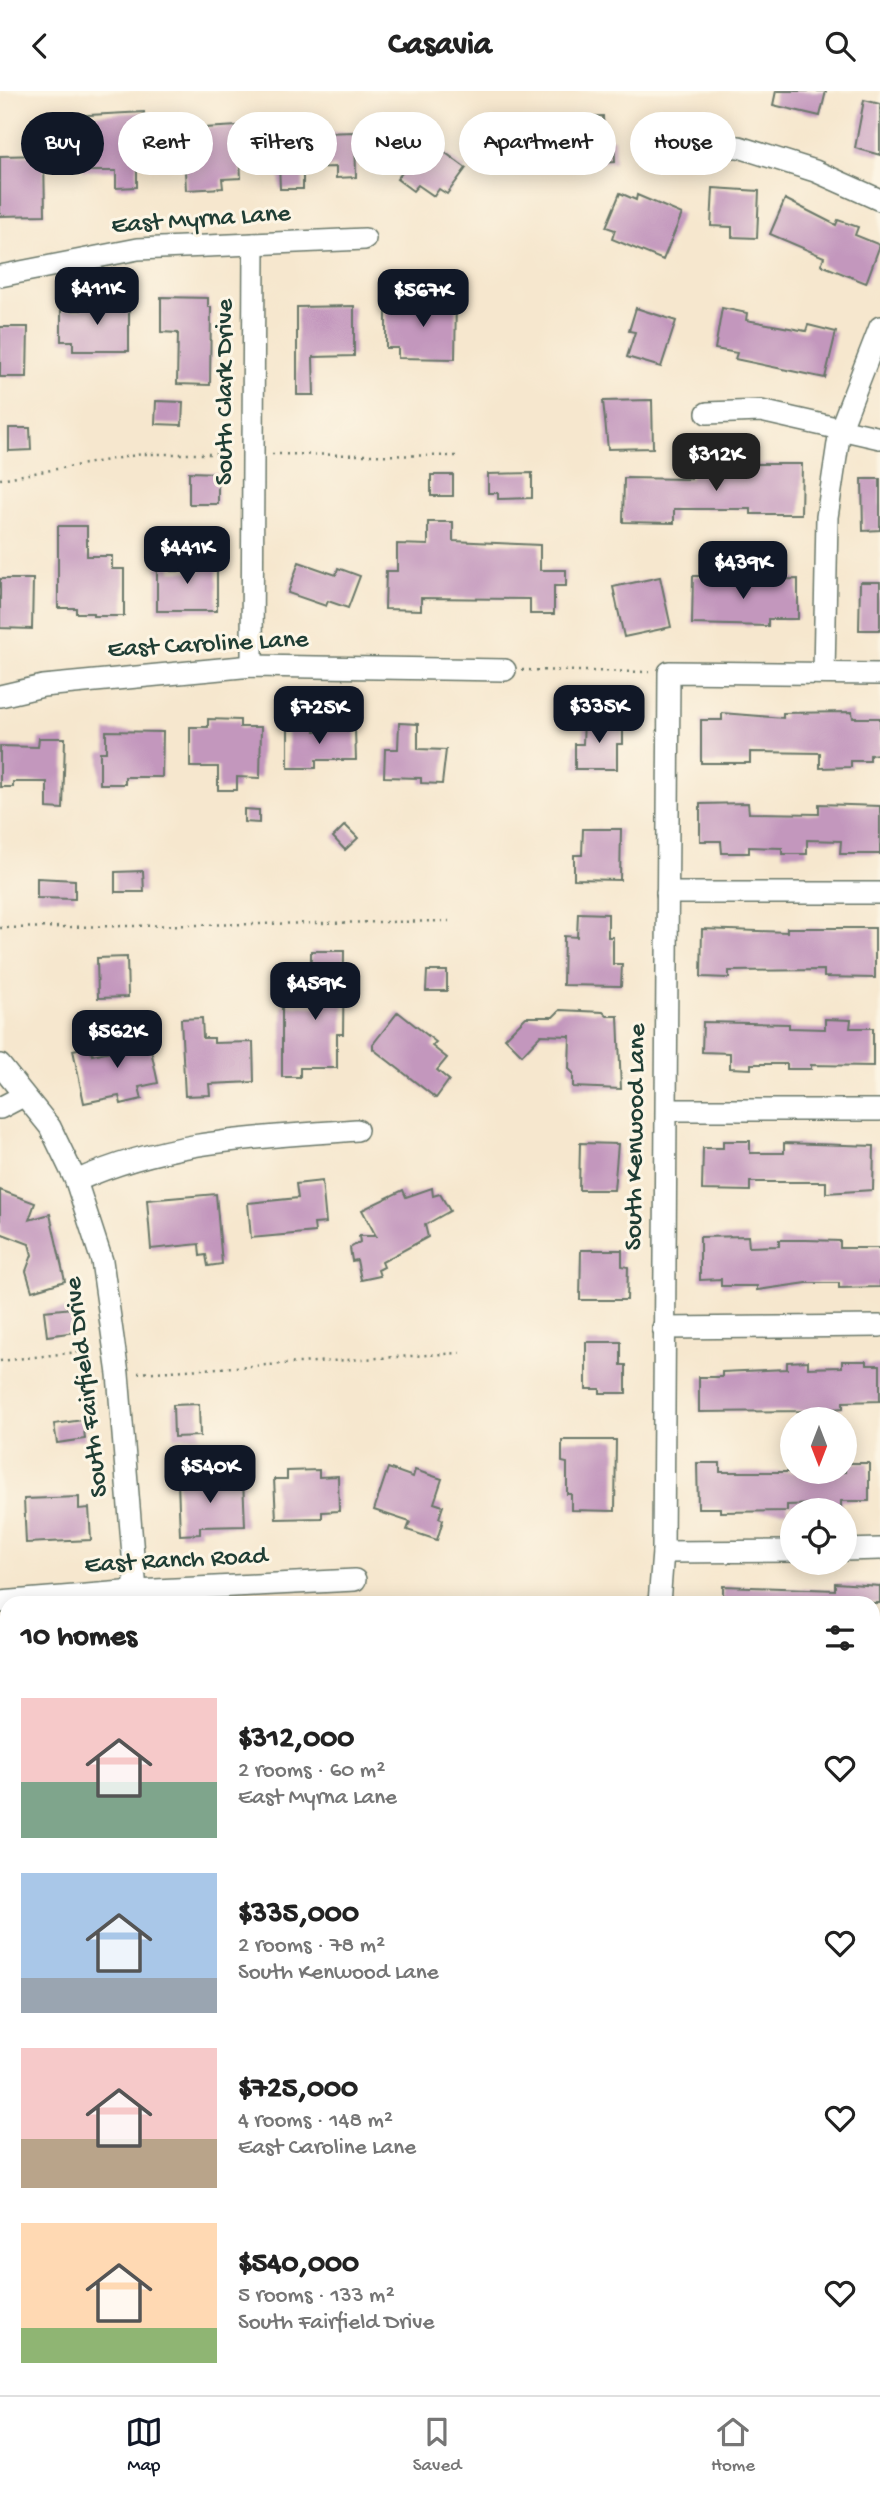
<!DOCTYPE html>
<html lang="en">
<head>
<meta charset="utf-8">
<style>
	:root { --surface:#fff; --page:#f2f2f2; --text:#222; --muted:#767676; --line:#e0e0e0; --accent:#111827 }
	body { margin:0; font-family:"Gochi Hand",sans-serif; background:var(--page); color:var(--text); height:100vh; display:flex; flex-direction:column; font-size:26px; white-space:nowrap }
	* { box-sizing:border-box; margin:0 }
	p { font-size:23px; color:var(--muted) }
	.icon { flex:none; width:38px; height:38px; fill:none; stroke:currentColor; stroke-width:2; stroke-linecap:round; stroke-linejoin:round }
	.map { position:relative; flex:1; overflow:hidden }
	.panel { position:absolute; left:0px; top:1505px; width:880px; height:800px; display:flex; flex-direction:column; background:var(--surface); border-radius:21px 21px 0 0; box-shadow:0 4px 18px #0003 }
	.panel>* { flex:none }
	.guide { position:absolute; left:21px; top:21px; width:838px; height:63px; display:flex; gap:14px }
	.needle { width:46px; rotate:180deg }
	.controls { position:absolute; left:780px; top:1316px; display:grid; gap:14px }
	.controls a { display:grid; place-items:center; width:77px; height:77px; border-radius:50%; background:var(--surface); box-shadow:0 4px 18px #0003; font-size:35px }
	.price { position:absolute; translate:-50% -60px; padding:0 16px; border-radius:14px; background:var(--accent); color:#fff; font-size:23px; line-height:46px; filter:drop-shadow(0 2px 4px #0008) }
	.price::after { content:''; position:absolute; left:50%; top:42px; width:21px; height:16px; margin-left:-10px; background:inherit; clip-path:polygon(0 0,100% 0,50% 100%) }
	.price.on { background:#222; color:#fff }
	ul { padding:0; list-style:none }
	li { display:flex; align-items:center; gap:21px; height:175px; padding:0 21px }
	li span { display:grid; place-items:center; flex:none; width:196px; height:140px; border-radius:0px; color:#555 }
	li>.icon { margin-inline-start:auto }
	span .icon { width:84px; height:84px; fill:#fffc; stroke-width:1 }
	li b { font-size:30px }
	h2 { display:flex; justify-content:space-between; align-items:center; height:84px; padding:0 21px; font-size:30px }
	.pill { padding:0 24px; border-radius:32px; background:var(--surface); box-shadow:0 4px 18px #0003; font-size:24px; line-height:63px }
	.pill.on { background:var(--accent); color:#fff }
	header { display:flex; justify-content:space-between; align-items:center; height:91px; padding:0 21px; background:var(--surface); font-size:32px; font-weight:700 }
	.tabs { display:flex; justify-content:space-around; align-items:center; height:98px; border-top:2px solid var(--line); background:var(--surface); font-size:19px; color:var(--muted) }
	.tabs a { display:grid; justify-items:center; gap:4px }
	.tabs .on { color:var(--accent) }
	.map>svg:first-child { display:block }
	.building { fill:#c397bd }
	.lines { fill:none; stroke-linecap:round; stroke-linejoin:round }
	.street-casing { stroke:#6a786a; stroke-width:24 }
	.secondary-casing { stroke:#6a786a; stroke-width:32 }
	.path { stroke:#6a786a; stroke-width:2.5; stroke-dasharray:2 5; stroke-linecap:butt }
	.street { stroke:#fff; stroke-width:21 }
	.secondary { stroke:#fff; stroke-width:28 }
	.labels { text-anchor:middle; dominant-baseline:central; stroke-width:6; stroke-linejoin:round; paint-order:stroke }
	.street-label { font-size:26px; fill:#1f3d34; stroke:#fcf5e5 }
</style>
</head>
<body>
<header><svg class="icon" aria-label="back" viewBox="0 0 24 24"><path d="M15 5l-7 7 7 7"/></svg>Casavia<svg class="icon" aria-label="search" viewBox="0 0 24 24"><circle cx="10" cy="10" r="6"/><path d="M15 15l6 6"/></svg></header>
<div class="map">
<svg width="880" height="2304" viewBox="0 0 880 2304">
	<rect width="100%" height="100%" fill="#fcf5e5"/>
	<filter id="ink" filterUnits="userSpaceOnUse"><feTurbulence type="fractalNoise" baseFrequency=".0143" numOctaves="2"/><feDisplacementMap in="SourceGraphic" scale="14" xChannelSelector="R" yChannelSelector="G"/><feConvolveMatrix kernelMatrix="1 2 1 2 8 2 1 2 1" color-interpolation-filters="sRGB"/></filter>
	<filter id="wash" filterUnits="userSpaceOnUse"><feTurbulence type="fractalNoise" baseFrequency=".00686" numOctaves="4" result="noise"/><feDisplacementMap in="SourceGraphic" scale="28" xChannelSelector="R" yChannelSelector="G"/><feGaussianBlur stdDeviation="1.57" result="paint"/><feColorMatrix in="noise" values="0 0 0 0 0 0 0 0 0 0 0 0 0 0 0 0 0 1.4 0 .05"/><feComposite in="paint" operator="in"/></filter>
	<g filter="url(#wash)">
		<rect width="100%" height="100%" fill="#f6e7ce"/>
		<g id="blocks">
			<g class="building">
				<path d="M776,0H826L820,25L773,14Z"/>
				<path d="M864,9L880,13V64L855,57Z"/>
				<path d="M144,21V63H137V96L116,97V80H83V73L71,74V25Z"/>
				<path d="M603,25L604,48H614L615,71L580,73L578,26Z"/>
				<path d="M323,29V42L355,41L356,86L336,87V76L303,77V98H280L279,72H274V43L286,42V30Z"/>
				<path d="M238,35L241,87L222,88L223,97L186,99L184,61L206,60L204,37Z"/>
				<path d="M413,38L466,77L447,103L439,98L434,105L418,94L413,100L397,88L402,82L388,71Z"/>
				<path d="M44,64L45,124L0,125V65Z"/>
				<path d="M713,97L759,100L757,147L732,146V136L711,135Z"/>
				<path d="M620,102L636,109L637,104L682,123L663,169L612,148L615,139L606,136Z"/>
				<path d="M785,108L836,134L838,129L858,136L855,144L880,154L866,192L821,174L824,166L770,143Z"/>
				<path d="M161,206L208,207V216H211L210,294L177,293L178,242L161,241Z"/>
				<path d="M426,206L456,207L455,268L398,267V257H386V215L426,213Z"/>
				<path d="M81,212H129V260H73V250H61V219H81Z"/>
				<path d="M354,215V265L313,266L314,304H297V216Z"/>
				<path d="M636,217L676,230L661,276L627,266L635,241L629,240Z"/>
				<path d="M722,217L747,222L746,229L806,240L808,234L836,241L825,287L735,268L737,262L715,258Z"/>
				<path d="M0,236H28L27,286H0Z"/>
				<path d="M652,309L653,357L608,358L603,310Z"/>
				<path d="M156,310L183,311L182,334L155,333Z"/>
				<path d="M9,337H30L31,359L9,360Z"/>
				<path d="M751,373H802L801,423H751V418H674V432L623,431L624,387L691,388V383H715V378H751Z"/>
				<path d="M189,381L218,382V413H189Z"/>
				<path d="M532,382V407L498,408V402H488V383Z"/>
				<rect x="431" y="384" width="22" height="21"/>
				<path d="M862,388H880V439L863,440Z"/>
				<path d="M428,431H453V450L540,454V479H566V495H554V523H530V508L421,507V519L385,518L386,480H397V453L428,454Z"/>
				<path d="M58,435H87V465H112V478H124V525H93V522H76V517H58Z"/>
				<path d="M157,464H171V480H201V464H217V520H157Z"/>
				<path d="M299,471L336,484L338,477L360,485L348,517L328,510L326,515L288,502Z"/>
				<path d="M693,485H723V490L798,488V528H768V535L692,533Z"/>
				<path d="M660,486L671,536L624,546L613,496Z"/>
				<path d="M0,488H33L32,538L0,537Z"/>
				<path d="M860,491H880V539H859Z"/>
				<path d="M852,621L853,627H880V663L870,664V670H851V676L820,677V662L750,661V672H701V629H722V622L783,627V622Z"/>
				<path d="M208,628L240,629V636H261L260,687L237,686V699H218V676H190V636H208Z"/>
				<path d="M584,629H623V653H617V678H575V653H583Z"/>
				<path d="M399,632L418,633V658L446,659L442,693L421,692V687L384,686L385,658H398Z"/>
				<path d="M288,636H315V640L355,639L356,669H316V677H288Z"/>
				<path d="M106,640L163,641L162,686H125V693H100V661H106Z"/>
				<path d="M39,647H65L63,718L47,717V691H13V696H0V655L38,656Z"/>
				<path d="M748,712L749,722L819,723V713L880,715V763H840L841,750L807,749V763H782V757L749,756V762H722L721,750H700V713Z"/>
				<path d="M244,718L259,719V732L244,731Z"/>
				<path d="M345,734L358,747L345,759L333,746Z"/>
				<path d="M583,738H621L620,789L574,788V764H582Z"/>
				<path d="M143,780L144,801H115V781Z"/>
				<path d="M37,787L75,789V808L37,807Z"/>
				<path d="M578,822L608,823V846H613V873H622L621,895L563,894L564,845L577,846Z"/>
				<path d="M787,837H875V887L824,886V879L729,880V887L701,886L702,838L787,841Z"/>
				<path d="M311,860H344L343,943H337V977H300V986H282V914L324,916V876H311Z"/>
				<path d="M127,866L128,906L98,907L97,867Z"/>
				<path d="M427,880H447V900H426Z"/>
				<path d="M560,919L603,921L607,925H618L621,998L573,996V982L569,978L570,945L541,944L522,964L505,947L526,926H553Z"/>
				<path d="M398,921L436,951L432,955L447,967L437,979L449,989L436,1007L373,958V953Z"/>
				<path d="M202,927L203,947H214V952L253,951L254,991L209,993L210,1004L185,1005L181,928Z"/>
				<path d="M825,928L851,929L850,937H873V975L811,974V978H787V973H751V978L730,977V962L702,961L703,931L789,933V937L825,938Z"/>
				<path d="M146,936L158,992L139,996L142,1008L121,1013L119,1005L84,1012L73,959L90,955L92,964L130,956L127,940Z"/>
				<path d="M723,1050H750V1062H784V1052L874,1055L873,1099L826,1102V1091H750V1100L702,1099L703,1057H723Z"/>
				<path d="M580,1052L618,1053L614,1099H579Z"/>
				<path d="M322,1090L326,1132L314,1133L315,1141L251,1147L248,1112L298,1107L296,1093Z"/>
				<path d="M432,1097L433,1105L440,1103L450,1120L425,1134L428,1146L382,1171L384,1176L378,1179L380,1185L361,1189L357,1169L352,1170L350,1157L360,1151L359,1145H376L362,1119L403,1099L406,1106Z"/>
				<path d="M0,1099L35,1112L29,1129L50,1123L65,1190L32,1200L26,1180L32,1164L29,1153L0,1142Z"/>
				<path d="M216,1103L222,1173L208,1175L206,1164L200,1165L199,1153L151,1158L147,1109Z"/>
				<path d="M748,1145L749,1156L779,1155V1149H806L840,1150V1157H880V1196L839,1197V1192H807L757,1199V1195H721V1188L700,1189V1146Z"/>
				<path d="M581,1159H622V1175L628,1176L627,1209H580Z"/>
				<path d="M72,1217L75,1241L47,1245L44,1220Z"/>
				<path d="M586,1251H621V1274H626V1302H600V1298H586Z"/>
				<path d="M808,1270V1277L842,1276V1270H867V1274H880V1310L843,1311V1317L809,1320L699,1321V1286H722V1281L787,1278V1271Z"/>
				<path d="M199,1313L200,1345L174,1346L173,1314Z"/>
				<path d="M83,1329L85,1348L57,1352L54,1333Z"/>
				<path d="M562,1349H616L615,1420L571,1419V1403H567V1372L562,1371Z"/>
				<path d="M697,1372H720V1381H845V1372H869V1410H841V1419H819V1413L787,1414V1420L720,1421V1417H698Z"/>
				<path d="M388,1377L413,1386L415,1379L442,1388L434,1412L443,1415L439,1427L443,1429L437,1449L407,1439L410,1431L374,1419Z"/>
				<path d="M319,1379V1386L338,1385L339,1420L322,1421V1427L276,1428L274,1388H287V1380Z"/>
				<path d="M243,1389L245,1435L200,1436V1443L180,1444L178,1391Z"/>
				<path d="M79,1406V1418L89,1417L91,1449L26,1452L24,1408Z"/>
				<path d="M835,1492L880,1495V1512H723V1495L835,1499Z"/>
			</g>
		</g>
	</g>
	<g filter="url(#ink)">
		<use href="#blocks" fill-opacity="0" stroke="#6a786a" stroke-width="2"/>
		<g class="lines">
			<g class="street-casing">
				<g id="street">
					<path d="M675,54L739,56L815,80L880,109"/>
					<path d="M0,185L138,158L365,148"/>
					<path d="M707,322L761,320L880,347"/>
					<path d="M252,575L254,153"/>
					<path d="M824,582L827,426L840,339L880,236"/>
					<path d="M0,605L43,595L252,575L505,579"/>
					<path d="M667,802H880"/>
					<path d="M0,974L50,1036L76,1090L102,1170L118,1283L137,1512"/>
					<path d="M0,1017L23,1005"/>
					<path d="M667,1019H880"/>
					<path d="M76,1090C170,1048 256,1047 357,1039"/>
					<path d="M663,1237L880,1235"/>
					<path d="M845,1459L880,1458"/>
					<path d="M663,1461L793,1460"/>
					<path d="M0,1511L136,1500L355,1489"/>
					<path d="M659,1512L663,1461L669,581L880,583"/>
					<path d="M873,1679H880"/>
					<path d="M873,2112L874,1956"/>
					<path d="M873,2255L880,2259"/>
					<path d="M0,2303L66,2298"/>
					<path d="M779,2304L784,2298"/>
				</g>
			</g>
			<g class="secondary-casing">
				<g id="secondary">
					<path d="M873,1956L880,1955"/>
					<path d="M0,1967H7"/>
				</g>
			</g>
			<g class="path">
				<path d="M272,363L457,365"/>
				<path d="M0,388L142,363H234"/>
				<path d="M522,579L649,581"/>
				<path d="M0,837L449,830"/>
				<path d="M0,1270L95,1259"/>
				<path d="M138,1282L460,1262"/>
				<path d="M0,1732H7"/>
				<path d="M443,2304V2298"/>
				<path d="M462,2304V2298"/>
			</g>
			<use href="#street" class="street"/>
			<use href="#secondary" class="secondary"/>
		</g>
	</g>
	<g class="labels">
		<g class="street-label">
			<text transform="translate(201 130) rotate(-4)">East Myrna Lane</text>
			<text transform="translate(226 301) rotate(-90)">South Clark Drive</text>
			<text transform="translate(208 555) rotate(-3)">East Caroline Lane</text>
			<text transform="translate(637 1046) rotate(-89)">South Kenwood Lane</text>
			<text transform="translate(88 1296) rotate(-97)">South Fairfield Drive</text>
			<text transform="translate(176 1471) rotate(-3)">East Ranch Road</text>
		</g>
	</g>
</svg>
<div class="controls">
<a><svg class="needle" viewBox="-14 -14 28 28"><path d="M0-13l5 13h-10z" fill="#e53935"/><path d="M0 13l5-13h-10z" fill="#767676"/></svg></a>
<a><svg class="icon" aria-label="locate" viewBox="0 0 24 24"><circle cx="12" cy="12" r="6"/><path d="M12 2v4M12 18v4M2 12h4M18 12h4"/></svg></a>
</div>
<b class="price" style="left:97px;top:236px">$411K</b>
<b class="price" style="left:423px;top:238px">$567K</b>
<b class="price on" style="left:716px;top:402px">$312K</b>
<b class="price" style="left:187px;top:495px">$441K</b>
<b class="price" style="left:743px;top:510px">$439K</b>
<b class="price" style="left:599px;top:654px">$335K</b>
<b class="price" style="left:319px;top:655px">$725K</b>
<b class="price" style="left:315px;top:931px">$459K</b>
<b class="price" style="left:117px;top:979px">$562K</b>
<b class="price" style="left:210px;top:1414px">$540K</b>
<div class="guide">
<a class="pill on">Buy</a>
<a class="pill">Rent</a>
<a class="pill">Filters</a>
<a class="pill">New</a>
<a class="pill">Apartment</a>
<a class="pill">House</a>
</div>
<section class="panel">
<h2>10 homes<svg class="icon" aria-label="filters" viewBox="0 0 24 24"><path d="M4 7h16M4 17h16"/><circle cx="9" cy="7" r="2"/><circle cx="15" cy="17" r="2"/></svg></h2>
<ul>
<li><span style="background:linear-gradient(#f6c9c9 60%,#7fa58c 0)"><svg class="icon" aria-label="home" viewBox="0 0 24 24"><path d="M3 11l9-7 9 7M6 9v11h12V9"/></svg></span><div><b>$312,000</b><p>2 rooms · 60 m²</p><p>East Myrna Lane</p></div><svg class="icon" aria-label="heart" viewBox="0 0 24 24"><path d="M12 20l-8-8c-3-5 5-10 8-4 3-6 11-1 8 4z"/></svg></li>
<li><span style="background:linear-gradient(#a9c7e8 75%,#9aa5b1 0)"><svg class="icon" aria-label="home" viewBox="0 0 24 24"><path d="M3 11l9-7 9 7M6 9v11h12V9"/></svg></span><div><b>$335,000</b><p>2 rooms · 78 m²</p><p>South Kenwood Lane</p></div><svg class="icon" aria-label="heart" viewBox="0 0 24 24"><path d="M12 20l-8-8c-3-5 5-10 8-4 3-6 11-1 8 4z"/></svg></li>
<li><span style="background:linear-gradient(#f6c9c9 65%,#b9a48a 0)"><svg class="icon" aria-label="home" viewBox="0 0 24 24"><path d="M3 11l9-7 9 7M6 9v11h12V9"/></svg></span><div><b>$725,000</b><p>4 rooms · 148 m²</p><p>East Caroline Lane</p></div><svg class="icon" aria-label="heart" viewBox="0 0 24 24"><path d="M12 20l-8-8c-3-5 5-10 8-4 3-6 11-1 8 4z"/></svg></li>
<li><span style="background:linear-gradient(#ffd9b3 75%,#8fb573 0)"><svg class="icon" aria-label="home" viewBox="0 0 24 24"><path d="M3 11l9-7 9 7M6 9v11h12V9"/></svg></span><div><b>$540,000</b><p>5 rooms · 133 m²</p><p>South Fairfield Drive</p></div><svg class="icon" aria-label="heart" viewBox="0 0 24 24"><path d="M12 20l-8-8c-3-5 5-10 8-4 3-6 11-1 8 4z"/></svg></li>
</ul>
</section>
</div>
<nav class="tabs">
<a class="on"><svg class="icon" aria-label="map" viewBox="0 0 24 24"><path d="M3 6l6-2 6 2 6-2v14l-6 2-6-2-6 2zM9 4v14M15 6v14"/></svg>Map</a>
<a><svg class="icon" aria-label="saved" viewBox="0 0 24 24"><path d="M7 4h10v16l-5-4-5 4z"/></svg>Saved</a>
<a><svg class="icon" aria-label="home" viewBox="0 0 24 24"><path d="M3 11l9-7 9 7M6 9v11h12V9"/></svg>Home</a>
</nav>
</body>
</html>
